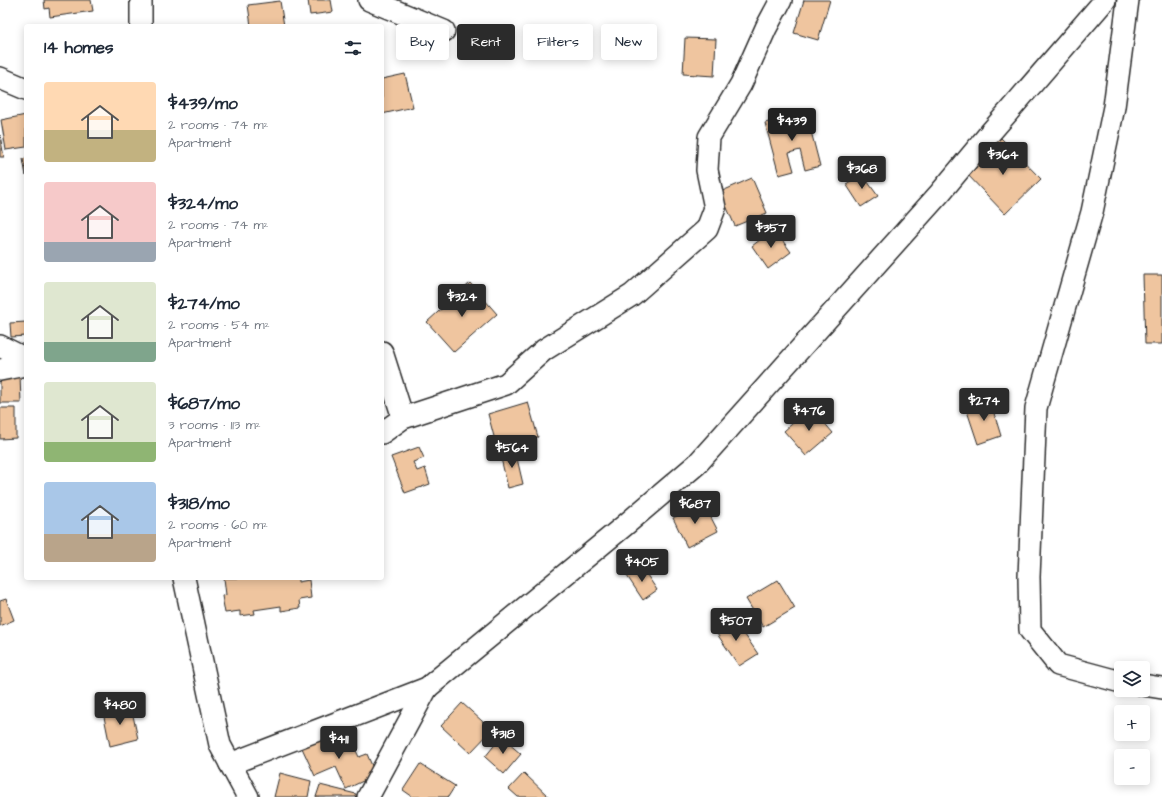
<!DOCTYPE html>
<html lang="en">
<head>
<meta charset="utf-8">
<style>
	:root { --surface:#fff; --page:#f6f6f7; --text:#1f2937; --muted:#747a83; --accent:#2b2b2b }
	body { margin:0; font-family:"Architects Daughter",sans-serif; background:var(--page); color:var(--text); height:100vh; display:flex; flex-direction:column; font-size:15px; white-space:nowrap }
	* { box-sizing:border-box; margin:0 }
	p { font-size:13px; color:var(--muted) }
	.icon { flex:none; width:22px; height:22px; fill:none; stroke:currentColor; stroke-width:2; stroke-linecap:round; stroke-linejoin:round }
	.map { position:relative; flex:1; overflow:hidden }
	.panel { position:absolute; left:24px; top:24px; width:360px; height:556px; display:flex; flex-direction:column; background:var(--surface); border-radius:4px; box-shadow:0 2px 10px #0003 }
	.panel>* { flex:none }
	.hud { position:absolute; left:396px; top:24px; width:380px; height:36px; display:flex; gap:8px }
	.fabs { position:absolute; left:1114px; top:661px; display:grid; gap:8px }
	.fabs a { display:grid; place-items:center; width:36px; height:36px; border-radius:4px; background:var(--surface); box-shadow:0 2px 10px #0003; font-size:20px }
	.price { position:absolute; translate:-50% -34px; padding:0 9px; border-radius:4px; background:var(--accent); color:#fff; font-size:13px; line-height:26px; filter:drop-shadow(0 1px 2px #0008) }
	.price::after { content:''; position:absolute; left:50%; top:24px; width:12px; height:9px; margin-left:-6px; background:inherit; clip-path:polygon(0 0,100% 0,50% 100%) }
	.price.selected { background:#222; color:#fff }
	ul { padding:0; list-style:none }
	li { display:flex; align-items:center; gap:12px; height:100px; padding:0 20px }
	li span { display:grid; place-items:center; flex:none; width:112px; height:80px; border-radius:4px; color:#555 }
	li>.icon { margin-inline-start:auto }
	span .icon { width:48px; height:48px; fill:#fffc; stroke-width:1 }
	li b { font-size:17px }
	h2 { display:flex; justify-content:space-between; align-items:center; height:48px; padding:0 20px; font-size:17px }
	.tag { padding:0 14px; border-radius:4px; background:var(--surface); box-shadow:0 2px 10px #0003; font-size:14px; line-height:36px }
	.tag.selected { background:var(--accent); color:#fff }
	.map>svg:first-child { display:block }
	.building { fill:#efc59f; stroke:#2b2b2b }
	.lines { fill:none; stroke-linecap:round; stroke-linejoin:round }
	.minor-casing { stroke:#2b2b2b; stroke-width:24 }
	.minor { stroke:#fff; stroke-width:21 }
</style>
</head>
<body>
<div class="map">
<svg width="1162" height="797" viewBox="0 0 1162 797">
	<rect width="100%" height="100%" fill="#fff"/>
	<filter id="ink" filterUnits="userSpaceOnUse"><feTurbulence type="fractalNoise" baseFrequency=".025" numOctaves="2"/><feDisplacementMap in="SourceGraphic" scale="8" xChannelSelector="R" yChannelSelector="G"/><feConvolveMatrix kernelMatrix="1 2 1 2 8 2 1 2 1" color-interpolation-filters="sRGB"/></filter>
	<g filter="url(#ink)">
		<g class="building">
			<path d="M44,0H91L93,11L50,17L49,8L45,9Z"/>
			<path d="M308,0H331L333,12L310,15Z"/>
			<path d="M804,0H830L818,40L794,33Z"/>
			<path d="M280,1L284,26H251L248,5Z"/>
			<path d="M685,38L716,39L714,76L683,74Z"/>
			<path d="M405,74L413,107L382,114V79Z"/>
			<path d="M806,112L820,166L805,170L800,150L789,153L794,171L779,175L765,123Z"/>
			<path d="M26,115V147L6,150L1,120Z"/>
			<path d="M0,135L4,157H0Z"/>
			<path d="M1001,138L1041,179L1005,214L966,173Z"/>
			<path d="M26,158V176L23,159Z"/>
			<path d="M862,174L878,196L861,207L846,184Z"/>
			<path d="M752,178L767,213L735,226L720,192Z"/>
			<path d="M774,229L791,252L768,269L752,246Z"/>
			<path d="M1143,275H1162V344H1145Z"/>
			<path d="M470,283L497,314L454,352L427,322Z"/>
			<path d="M26,322V336L11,337L10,323Z"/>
			<path d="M20,374L21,403H0V375Z"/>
			<path d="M990,400L1001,436L978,444L966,408Z"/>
			<path d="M528,402L538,437L497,448L488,414Z"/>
			<path d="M811,407L833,433L806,456L784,431Z"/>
			<path d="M0,408H16V438L0,439Z"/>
			<path d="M419,447L424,458L413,462L417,471L425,468L430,484L405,493L391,457Z"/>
			<path d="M515,450L523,484L508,488L500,454Z"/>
			<path d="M703,502L718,531L687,547L673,518Z"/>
			<path d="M641,566L657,590L643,600L627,576Z"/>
			<path d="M224,578H298V582L309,580L311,598L299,600L300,608L281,611V606L254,610L255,614L240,616V611L225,613L222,596L226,595Z"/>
			<path d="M778,580L795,608L763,627L746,599Z"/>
			<path d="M6,599L14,620L0,626V601Z"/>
			<path d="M734,619L758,654L739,666L715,631Z"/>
			<path d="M462,703L492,730L470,753L441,726Z"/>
			<path d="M131,706L138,739L110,746L103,712Z"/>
			<path d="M329,736L332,743L349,736L359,757L367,754L376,775L346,789L336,767L315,776L302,748Z"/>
			<path d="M501,737L521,754L504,774L485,757Z"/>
			<path d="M420,764L455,786L448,797H413L403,790Z"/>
			<path d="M280,773L311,781L308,797H274Z"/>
			<path d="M524,773L549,797H518L509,789Z"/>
			<path d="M320,785L356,794V797H316Z"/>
		</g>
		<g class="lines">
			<g class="minor-casing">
				<g id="minor">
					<path d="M369,0L444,31"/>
					<path d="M141,26V0"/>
					<path d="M0,78L26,89"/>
					<path d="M0,346L26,359"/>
					<path d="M382,352L403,418"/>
					<path d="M0,370L26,365"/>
					<path d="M382,433L403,418L506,384L544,350L632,295L707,229L715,208L707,170L709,137L741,84L766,28L781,0"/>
					<path d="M184,578L220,745L248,797"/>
					<path d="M1121,682L1058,665L1030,630L1029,577L1036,408L1092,212L1114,107L1128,0"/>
					<path d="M1143,685L1162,688"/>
					<path d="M230,764L427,688L624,526L697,464L940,193L990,133L1105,0"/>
					<path d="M368,797L427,688"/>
				</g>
			</g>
			<use href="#minor" class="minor"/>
		</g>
	</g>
</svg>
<div class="fabs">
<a><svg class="icon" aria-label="layers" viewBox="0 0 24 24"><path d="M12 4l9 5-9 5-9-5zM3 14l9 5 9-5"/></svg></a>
<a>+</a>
<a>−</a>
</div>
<b class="price selected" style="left:792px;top:142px">$439</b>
<b class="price" style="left:1003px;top:176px">$364</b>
<b class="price" style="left:862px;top:190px">$368</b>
<b class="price" style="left:771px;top:249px">$357</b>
<b class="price" style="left:462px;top:318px">$324</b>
<b class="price" style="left:984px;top:422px">$274</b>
<b class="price" style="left:809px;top:432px">$476</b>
<b class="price" style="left:512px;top:469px">$564</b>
<b class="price" style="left:695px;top:525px">$687</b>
<b class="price" style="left:642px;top:583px">$405</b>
<b class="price" style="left:736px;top:642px">$507</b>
<b class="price" style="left:120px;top:726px">$480</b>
<b class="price" style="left:503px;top:755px">$318</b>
<b class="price" style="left:339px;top:760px">$411</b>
<div class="hud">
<a class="tag">Buy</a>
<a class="tag selected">Rent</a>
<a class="tag">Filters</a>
<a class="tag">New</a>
</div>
<section class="panel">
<h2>14 homes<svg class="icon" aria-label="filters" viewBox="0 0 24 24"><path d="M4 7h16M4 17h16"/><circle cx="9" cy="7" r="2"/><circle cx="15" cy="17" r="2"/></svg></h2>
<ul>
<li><span style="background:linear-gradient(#ffd9b3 60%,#c2b280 0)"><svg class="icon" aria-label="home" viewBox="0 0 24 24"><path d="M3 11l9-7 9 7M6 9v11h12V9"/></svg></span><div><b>$439/mo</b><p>2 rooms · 74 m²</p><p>Apartment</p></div></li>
<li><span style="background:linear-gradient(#f6c9c9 75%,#9aa5b1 0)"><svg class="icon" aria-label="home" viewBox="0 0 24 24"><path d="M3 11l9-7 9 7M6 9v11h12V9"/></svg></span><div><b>$324/mo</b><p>2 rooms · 74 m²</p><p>Apartment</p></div></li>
<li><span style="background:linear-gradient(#dfe7d0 75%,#7fa58c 0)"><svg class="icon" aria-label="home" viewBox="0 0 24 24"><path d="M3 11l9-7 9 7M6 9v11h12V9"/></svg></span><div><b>$274/mo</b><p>2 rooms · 54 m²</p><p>Apartment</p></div></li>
<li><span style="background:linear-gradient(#dfe7d0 75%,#8fb573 0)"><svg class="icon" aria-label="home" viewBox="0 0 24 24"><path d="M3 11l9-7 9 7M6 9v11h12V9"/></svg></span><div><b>$687/mo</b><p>3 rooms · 113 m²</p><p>Apartment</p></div></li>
<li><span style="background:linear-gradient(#a9c7e8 65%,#b9a48a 0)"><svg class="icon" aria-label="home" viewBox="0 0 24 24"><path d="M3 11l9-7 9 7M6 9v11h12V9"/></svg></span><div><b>$318/mo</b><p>2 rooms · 60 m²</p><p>Apartment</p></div></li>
</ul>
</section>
</div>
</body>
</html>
